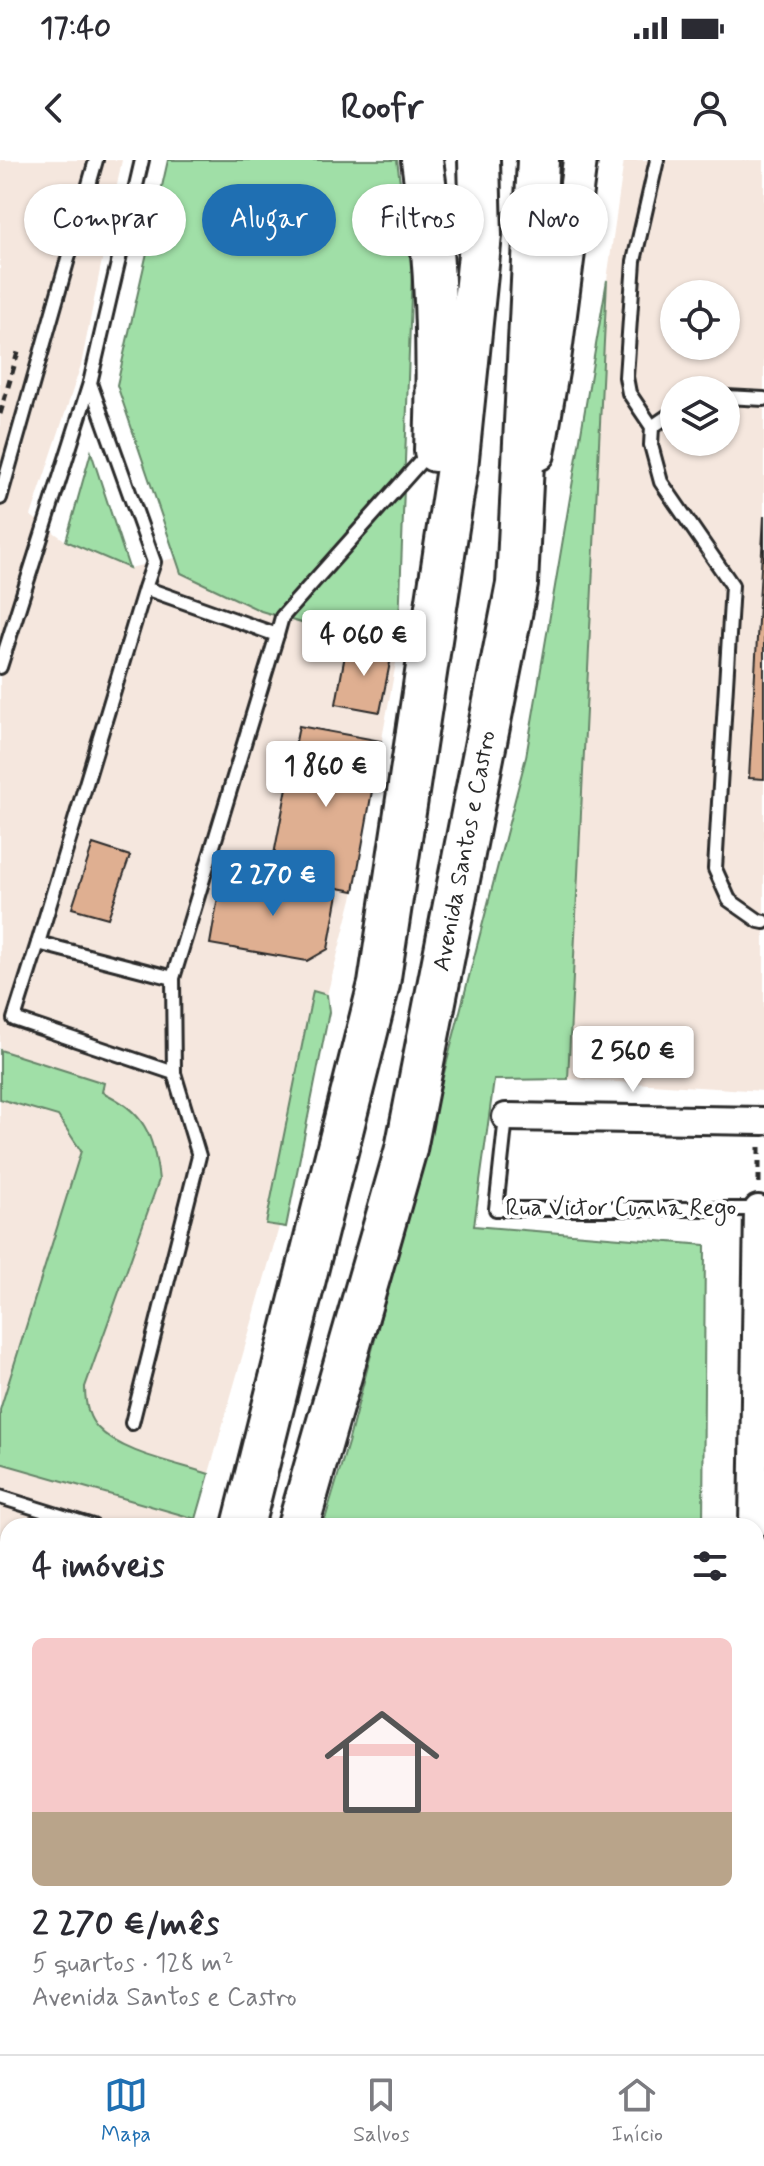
<!DOCTYPE html>
<html lang="pt">
<head>
<meta charset="utf-8">
<style>
	:root { --surface:#fff; --page:#f2f2f3; --text:#2b2b33; --muted:#7c7c81; --line:#e1e1e2; --accent:#1f6fb2 }
	body { margin:0; font-family:Mynerve,sans-serif; background:var(--page); color:var(--text); height:100vh; display:flex; flex-direction:column; font-size:30px; white-space:nowrap }
	* { box-sizing:border-box; margin:0 }
	p { font-size:26px; color:var(--muted) }
	.icon { flex:none; width:44px; height:44px; fill:none; stroke:currentColor; stroke-width:2; stroke-linecap:round; stroke-linejoin:round }
	.map { position:relative; flex:1; overflow:hidden }
	.panel { position:absolute; left:0px; top:1358px; width:764px; height:536px; display:flex; flex-direction:column; background:var(--surface); border-radius:24px 24px 0 0; box-shadow:0 2px 6px #0004 }
	.panel>* { flex:none }
	.hud { position:absolute; left:24px; top:24px; width:716px; height:72px; display:flex; gap:16px }
	.tools { position:absolute; left:660px; top:120px; display:grid; gap:16px }
	.tools a { display:grid; place-items:center; width:80px; height:80px; border-radius:50%; background:var(--surface); box-shadow:0 2px 6px #0004; font-size:40px }
	.price { position:absolute; translate:-50% -68px; padding:0 18px; border-radius:8px; background:#fff; color:#222; font-size:26px; line-height:52px; filter:drop-shadow(0 2px 4px #0008) }
	.price::after { content:''; position:absolute; left:50%; top:48px; width:24px; height:18px; margin-left:-12px; background:inherit; clip-path:polygon(0 0,100% 0,50% 100%) }
	.price.active { background:var(--accent); color:#fff }
	ul { padding:0; list-style:none }
	li { display:grid; align-content:center; gap:16px; height:424px; padding:0 32px }
	li span { display:grid; place-items:center; height:248px; border-radius:12px; color:#555 }
	li>.icon { margin-inline-start:auto }
	span .icon { width:144px; height:144px; fill:#fffc; stroke-width:1 }
	li b { font-size:34px }
	h2 { display:flex; justify-content:space-between; align-items:center; height:96px; padding:0 32px; font-size:34px }
	.tag { padding:0 28px; border-radius:36px; background:var(--surface); box-shadow:0 2px 6px #0004; font-size:28px; line-height:72px }
	.tag.active { background:var(--accent); color:#fff }
	.status { display:flex; justify-content:space-between; align-items:center; height:56px; padding:0 40px; background:var(--surface); direction:ltr }
	.status svg { height:22px; fill:currentColor }
	header { display:flex; justify-content:space-between; align-items:center; height:104px; padding:0 32px; background:var(--surface); font-size:36px; font-weight:700 }
	.dock { display:flex; justify-content:space-around; align-items:center; height:112px; border-top:2px solid var(--line); background:var(--surface); font-size:22px; color:var(--muted) }
	.dock a { display:grid; justify-items:center; gap:4px }
	.dock .active { color:var(--accent) }
	.map>svg:first-child { display:block }
	.built { fill:#f5e7de; fill-rule:evenodd }
	.green { fill:#a0dfa7; stroke:#668569; stroke-width:2 }
	.building { fill:#dfaf91; stroke:#2b2b2b; stroke-width:2 }
	.lines { fill:none; stroke-linecap:round; stroke-linejoin:round }
	.service-casing { stroke:#2b2b2b; stroke-width:18 }
	.minor-casing { stroke:#2b2b2b; stroke-width:32 }
	.tertiary-casing { stroke:#2b2b2b; stroke-width:38 }
	.primary-casing { stroke:#2b2b2b; stroke-width:46 }
	.path { stroke:#2b2b2b; stroke-width:5; stroke-dasharray:8 6; stroke-linecap:butt }
	.service { stroke:#fff; stroke-width:12 }
	.minor { stroke:#fff; stroke-width:26 }
	.tertiary { stroke:#fff; stroke-width:32 }
	.primary { stroke:#fff; stroke-width:40 }
	.labels { text-anchor:middle; dominant-baseline:central; stroke-width:8; stroke-linejoin:round; paint-order:stroke }
	.street-label { font-size:24px; fill:#2b2b2b; stroke:#fff }
</style>
</head>
<body>
<div class="status"><b>17:40</b><svg viewBox="0 0 49 12"><path d="M0 12V9h3v3zM5 12V6h3v6zM10 12V3h3v9zM15 12V0h3v12zM26 1h20v11H26zM47 4h2v5h-2z"/></svg></div>
<header><svg class="icon" aria-label="back" viewBox="0 0 24 24"><path d="M15 5l-7 7 7 7"/></svg>Roofr<svg class="icon" aria-label="person" viewBox="0 0 24 24"><circle cx="12" cy="8" r="4"/><path d="M4 21q1-7 8-7t8 7"/></svg></header>
<div class="map">
<svg width="764" height="1894" viewBox="0 0 764 1894">
	<rect width="100%" height="100%" fill="#fff"/>
	<filter id="ink" filterUnits="userSpaceOnUse"><feTurbulence type="fractalNoise" baseFrequency=".0125" numOctaves="2"/><feDisplacementMap in="SourceGraphic" scale="16" xChannelSelector="R" yChannelSelector="G"/><feConvolveMatrix kernelMatrix="1 2 1 2 8 2 1 2 1" color-interpolation-filters="sRGB"/></filter>
	<g filter="url(#ink)">
		<g class="built">
			<path d="M0,0H122L81,205L31,356L66,381L129,408L175,398L181,413L261,451L398,492L354,731L327,835L313,831L266,1064L279,1067L194,1366H8V1886H49L47,1894H0Z"/>
			<path d="M624,0H764V931L568,919L607,120ZM674,134H726V186H674ZM674,230H726V282H674Z"/>
		</g>
		<g class="green">
			<path d="M168,0H397L412,109L398,492L261,451L181,413L117,225Z"/>
			<path d="M607,120L568,919L494,920L474,1066L705,1085L703,1366H323L348,1283L526,597Z"/>
			<path d="M91,292L129,408L66,381Z"/>
			<path d="M313,831L327,835L329,852L286,1067L266,1064Z"/>
			<path d="M0,890L104,923L102,932C144,951 154,975 159,1020L85,1227C85,1242 87,1257 98,1268C121,1293 177,1303 209,1314L196,1359L0,1303V1250L81,991L58,956L0,939Z"/>
			<path d="M182,1886H706V1894H180Z"/>
		</g>
		<g class="building">
			<path d="M764,356V619L749,618Z"/>
			<path d="M347,484L392,493L380,552L336,544Z"/>
			<path d="M299,566L381,581L354,731L270,715Z"/>
			<path d="M93,684L130,696L108,758L72,748Z"/>
			<path d="M222,714L338,734L328,789L307,801L210,784Z"/>
			<path d="M0,1426L8,1430V1507L0,1512Z"/>
		</g>
		<g class="lines">
			<g class="service-casing">
				<g id="service">
					<path d="M142,0L90,223L154,402L145,428L38,783L173,818L277,475L145,428"/>
					<path d="M726,237L764,239"/>
					<path d="M674,252L652,267L651,285L661,322L732,425L715,709L729,740L759,761L764,762"/>
					<path d="M652,267L629,233L626,217L634,101L657,0"/>
					<path d="M0,338L96,0"/>
					<path d="M277,475L282,457L430,291"/>
					<path d="M0,507L90,223"/>
					<path d="M38,783L14,859L174,913"/>
					<path d="M506,957L496,1049H758"/>
					<path d="M132,1263L199,996L174,913L173,818"/>
					<path d="M0,1337L93,1366"/>
					<path d="M0,1794L8,1768"/>
				</g>
			</g>
			<g class="minor-casing">
				<g id="minor">
					<path d="M506,957L764,961"/>
					<path d="M753,1366L758,1049"/>
					<path d="M756,1509L764,1506"/>
					<path d="M756,1550L764,1546"/>
					<path d="M755,1886L756,1894"/>
				</g>
			</g>
			<g class="tertiary-casing">
				<path id="tertiary" d="M538,294L554,200L580,0"/>
			</g>
			<g class="primary-casing">
				<g id="primary">
					<path d="M422,0C436,96 439,194 435,291"/>
					<path d="M243,1366L379,824L457,308L481,75L479,0"/>
					<path d="M298,1366L406,989L517,424L538,0"/>
					<path d="M94,1894L96,1886"/>
					<path d="M146,1894L148,1886"/>
				</g>
			</g>
			<g class="path">
				<path d="M0,254L19,189"/>
				<path d="M759,1023V985"/>
			</g>
			<use href="#service" class="service"/>
			<use href="#minor" class="minor"/>
			<use href="#tertiary" class="tertiary"/>
			<use href="#primary" class="primary"/>
		</g>
	</g>
	<g class="labels">
		<g class="street-label">
			<text transform="translate(465 691) rotate(-79)">Avenida Santos e Castro</text>
			<text x="621" y="1048">Rua Victor Cunha Rego</text>
		</g>
	</g>
</svg>
<div class="tools">
<a><svg class="icon" aria-label="locate" viewBox="0 0 24 24"><circle cx="12" cy="12" r="6"/><path d="M12 2v4M12 18v4M2 12h4M18 12h4"/></svg></a>
<a><svg class="icon" aria-label="layers" viewBox="0 0 24 24"><path d="M12 4l9 5-9 5-9-5zM3 14l9 5 9-5"/></svg></a>
</div>
<b class="price" style="left:364px;top:518px">4 060 €</b>
<b class="price" style="left:326px;top:649px">1 860 €</b>
<b class="price active" style="left:273px;top:758px">2 270 €</b>
<b class="price" style="left:633px;top:934px">2 560 €</b>
<div class="hud">
<a class="tag">Comprar</a>
<a class="tag active">Alugar</a>
<a class="tag">Filtros</a>
<a class="tag">Novo</a>
</div>
<section class="panel">
<h2>4 imóveis<svg class="icon" aria-label="filters" viewBox="0 0 24 24"><path d="M4 7h16M4 17h16"/><circle cx="9" cy="7" r="2"/><circle cx="15" cy="17" r="2"/></svg></h2>
<ul>
<li><span style="background:linear-gradient(#f6c9c9 70%,#b9a48a 0)"><svg class="icon" aria-label="home" viewBox="0 0 24 24"><path d="M3 11l9-7 9 7M6 9v11h12V9"/></svg></span><div><b>2 270 €/mês</b><p>5 quartos · 128 m²</p><p>Avenida Santos e Castro</p></div></li>
</ul>
</section>
</div>
<nav class="dock">
<a class="active"><svg class="icon" aria-label="map" viewBox="0 0 24 24"><path d="M3 6l6-2 6 2 6-2v14l-6 2-6-2-6 2zM9 4v14M15 6v14"/></svg>Mapa</a>
<a><svg class="icon" aria-label="saved" viewBox="0 0 24 24"><path d="M7 4h10v16l-5-4-5 4z"/></svg>Salvos</a>
<a><svg class="icon" aria-label="home" viewBox="0 0 24 24"><path d="M3 11l9-7 9 7M6 9v11h12V9"/></svg>Início</a>
</nav>
</body>
</html>
